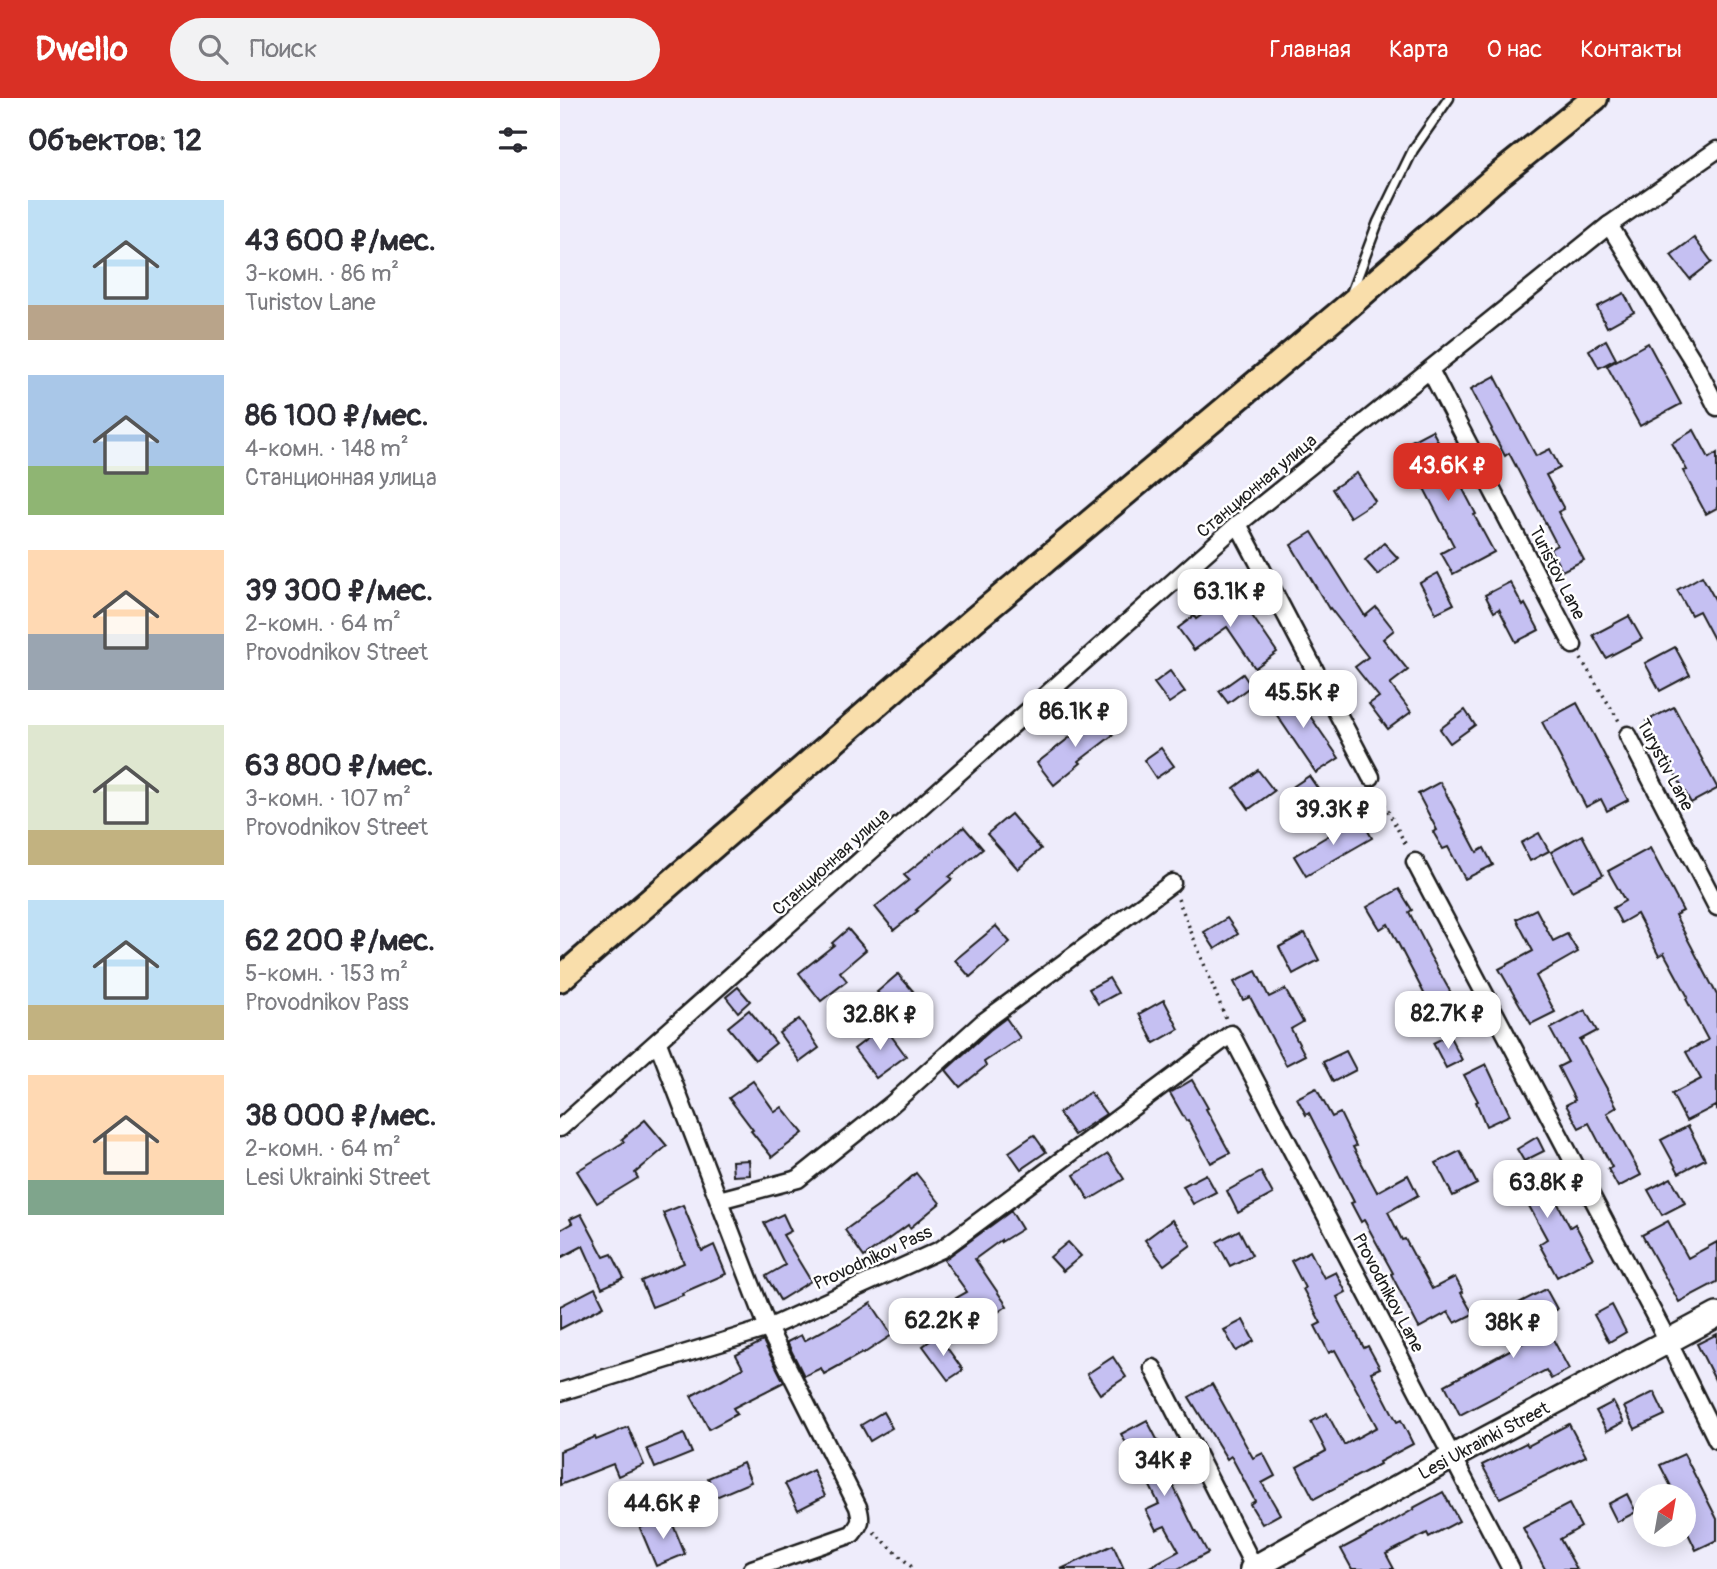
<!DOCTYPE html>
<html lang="ru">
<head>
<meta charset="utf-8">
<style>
	:root { --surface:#fff; --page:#f2f2f3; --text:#2b2b33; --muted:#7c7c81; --accent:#d93025 }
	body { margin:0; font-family:Pangolin,sans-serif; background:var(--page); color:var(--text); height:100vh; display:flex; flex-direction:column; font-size:26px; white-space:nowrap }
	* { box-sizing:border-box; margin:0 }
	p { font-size:23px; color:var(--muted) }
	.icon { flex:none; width:38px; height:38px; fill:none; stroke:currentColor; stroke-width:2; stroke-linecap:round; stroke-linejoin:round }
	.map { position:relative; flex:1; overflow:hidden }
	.details { display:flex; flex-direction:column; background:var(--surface); width:560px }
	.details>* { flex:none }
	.needle { width:46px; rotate:31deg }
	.tools { position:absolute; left:1073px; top:1386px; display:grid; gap:14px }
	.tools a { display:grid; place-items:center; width:63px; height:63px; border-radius:50%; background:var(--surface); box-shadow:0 4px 18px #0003; font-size:35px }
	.price { position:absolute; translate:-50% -60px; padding:0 16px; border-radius:14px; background:#fff; color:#222; font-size:23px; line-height:46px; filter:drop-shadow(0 2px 4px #0008) }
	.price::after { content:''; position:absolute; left:50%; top:42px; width:21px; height:16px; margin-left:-10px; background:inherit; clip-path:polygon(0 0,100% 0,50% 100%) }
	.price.selected { background:var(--accent); color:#fff }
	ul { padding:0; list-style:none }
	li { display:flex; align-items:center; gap:21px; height:175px; padding:0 28px }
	li span { display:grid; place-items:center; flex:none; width:196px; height:140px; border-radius:0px; color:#555 }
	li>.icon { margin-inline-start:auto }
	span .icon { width:84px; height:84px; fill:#fffc; stroke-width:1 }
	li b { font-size:30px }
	h2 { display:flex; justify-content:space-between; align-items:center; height:84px; padding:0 28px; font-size:30px }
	header { display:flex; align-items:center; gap:42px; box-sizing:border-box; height:98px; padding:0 35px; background:var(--accent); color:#fff }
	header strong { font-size:33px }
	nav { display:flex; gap:38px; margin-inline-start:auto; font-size:24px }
	.search { width:490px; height:63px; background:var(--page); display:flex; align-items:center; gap:18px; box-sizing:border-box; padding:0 24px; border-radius:38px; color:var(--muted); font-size:26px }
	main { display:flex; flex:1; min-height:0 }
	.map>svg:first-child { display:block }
	.building { fill:#c5c0f2; stroke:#1c1c1c; stroke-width:2 }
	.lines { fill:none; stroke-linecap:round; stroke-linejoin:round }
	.lane-casing { stroke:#1c1c1c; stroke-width:13 }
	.street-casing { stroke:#1c1c1c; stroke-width:21 }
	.secondary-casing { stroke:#1c1c1c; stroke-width:28 }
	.primary-casing { stroke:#1c1c1c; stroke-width:30 }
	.path { stroke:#1c1c1c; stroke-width:3.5; stroke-dasharray:2 5; stroke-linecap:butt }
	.lane { stroke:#fff; stroke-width:8 }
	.street { stroke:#fff; stroke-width:16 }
	.secondary { stroke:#fff; stroke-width:23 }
	.primary { stroke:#f9deab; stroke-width:24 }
	.labels { text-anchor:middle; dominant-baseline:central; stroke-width:5; stroke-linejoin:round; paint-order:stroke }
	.street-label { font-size:18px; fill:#1c1c1c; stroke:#fff }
</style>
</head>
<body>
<header>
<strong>Dwello</strong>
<div class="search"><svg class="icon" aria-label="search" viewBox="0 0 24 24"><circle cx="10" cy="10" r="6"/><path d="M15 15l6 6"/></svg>Поиск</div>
<nav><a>Главная</a><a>Карта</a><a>О нас</a><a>Контакты</a></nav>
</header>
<main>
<section class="details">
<h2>Объектов: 12<svg class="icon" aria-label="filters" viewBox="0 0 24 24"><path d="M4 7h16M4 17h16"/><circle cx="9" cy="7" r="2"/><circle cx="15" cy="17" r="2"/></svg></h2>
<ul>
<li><span style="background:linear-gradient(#bfe0f5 75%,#b9a48a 0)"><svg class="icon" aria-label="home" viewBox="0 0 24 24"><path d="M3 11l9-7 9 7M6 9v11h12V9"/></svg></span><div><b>43 600 ₽/мес.</b><p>3-комн. · 86 m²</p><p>Turistov Lane</p></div></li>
<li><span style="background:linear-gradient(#a9c7e8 65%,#8fb573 0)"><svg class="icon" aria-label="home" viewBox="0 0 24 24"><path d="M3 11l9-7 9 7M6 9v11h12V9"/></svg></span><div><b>86 100 ₽/мес.</b><p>4-комн. · 148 m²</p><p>Станционная улица</p></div></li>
<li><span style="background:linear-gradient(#ffd9b3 60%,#9aa5b1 0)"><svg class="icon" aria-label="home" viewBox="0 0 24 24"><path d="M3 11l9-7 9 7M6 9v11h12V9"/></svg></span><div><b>39 300 ₽/мес.</b><p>2-комн. · 64 m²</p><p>Provodnikov Street</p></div></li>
<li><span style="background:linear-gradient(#dfe7d0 75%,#c2b280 0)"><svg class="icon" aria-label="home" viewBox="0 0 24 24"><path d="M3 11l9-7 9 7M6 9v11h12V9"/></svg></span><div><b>63 800 ₽/мес.</b><p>3-комн. · 107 m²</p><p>Provodnikov Street</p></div></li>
<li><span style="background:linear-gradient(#bfe0f5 75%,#c2b280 0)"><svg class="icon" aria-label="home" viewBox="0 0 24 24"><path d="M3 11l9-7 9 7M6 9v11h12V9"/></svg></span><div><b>62 200 ₽/мес.</b><p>5-комн. · 153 m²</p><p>Provodnikov Pass</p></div></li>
<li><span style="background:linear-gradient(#ffd9b3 75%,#7fa58c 0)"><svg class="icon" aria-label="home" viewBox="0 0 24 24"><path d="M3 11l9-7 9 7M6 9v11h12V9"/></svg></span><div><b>38 000 ₽/мес.</b><p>2-комн. · 64 m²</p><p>Lesi Ukrainki Street</p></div></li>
</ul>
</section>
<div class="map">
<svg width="1157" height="1471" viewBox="0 0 1157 1471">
	<rect width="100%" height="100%" fill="#eeecfb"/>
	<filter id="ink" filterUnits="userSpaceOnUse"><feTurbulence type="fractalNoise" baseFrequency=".0143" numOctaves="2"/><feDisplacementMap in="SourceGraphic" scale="14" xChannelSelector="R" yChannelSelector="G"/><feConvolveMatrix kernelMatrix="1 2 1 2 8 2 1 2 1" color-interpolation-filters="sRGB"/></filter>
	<g filter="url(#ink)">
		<g class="building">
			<path d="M1134,140L1152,164L1130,181L1111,157Z"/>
			<path d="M1064,195L1074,214L1047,229L1037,209Z"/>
			<path d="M1046,242L1056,261L1039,270L1029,252Z"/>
			<path d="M1088,245L1121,306L1080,328L1047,268Z"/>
			<path d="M935,278L945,297L944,298L976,358L990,351L1000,370L986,377L1004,411L998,414L1024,462L1002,473L990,451L997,447L949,355L945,358L931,332L932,331L911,291Z"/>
			<path d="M872,332L916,416L914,417L934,454L893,476L881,455L894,448L842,348Z"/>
			<path d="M1134,332L1149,360L1157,355V410L1146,416L1123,373L1127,372L1112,345Z"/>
			<path d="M797,375L815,403L790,419L772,391Z"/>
			<path d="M752,434L805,518L816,509L834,532L823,541L848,572L830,586L851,614L828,631L809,606L819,599L795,569L808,559L770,510L769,511L731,447Z"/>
			<path d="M824,445L838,460L818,477L805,462Z"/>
			<path d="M878,475L894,506L876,515L860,485Z"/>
			<path d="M1142,478L1157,505V547L1139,513L1131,517L1117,492Z"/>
			<path d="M950,484L963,508L965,506L979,532L956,544L939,511L934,514L925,497Z"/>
			<path d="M675,493L717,554L695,570L667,529L634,552L618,530L634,518L636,521Z"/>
			<path d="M1069,518L1082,541L1046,560L1033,537Z"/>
			<path d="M1115,549L1130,577L1100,593L1085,565Z"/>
			<path d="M610,573L625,594L609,605L594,585Z"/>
			<path d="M683,576L691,588L668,605L659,593Z"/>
			<path d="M730,589L779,660L756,675L708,604Z"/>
			<path d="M1017,605L1068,702L1047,713L1041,701L1026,709L982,624Z"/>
			<path d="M1114,609L1157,689V691L1131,705L1086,623Z"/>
			<path d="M905,612L915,627L890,645L880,631Z"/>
			<path d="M536,614L553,637L519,663L521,665L494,687L477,665L519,632L517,629Z"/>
			<path d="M601,650L614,668L596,680L584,662Z"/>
			<path d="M698,672L714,693L689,711L674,690Z"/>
			<path d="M749,678L758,691L737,705L728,692Z"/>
			<path d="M880,684L917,754L924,750L933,767L905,781L888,749L883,751L873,734L877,732L858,696Z"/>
			<path d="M451,716L481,751L458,771L427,736Z"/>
			<path d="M800,719L812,740L746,778L734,758Z"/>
			<path d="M404,729L423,751L389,779L392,781L356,812L358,813L334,832L315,809L349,782L344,777Z"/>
			<path d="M979,735L989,753L970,763L961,745Z"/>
			<path d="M1022,737L1043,777L1012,793L991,754Z"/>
			<path d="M1090,750L1123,813L1115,817L1157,897V1012L1155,1008L1126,1023L1112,996L1141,981L1126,954L1148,942L1126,901L1128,899L1104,855L1099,858L1077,816L1061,825L1053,810L1065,803L1048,773Z"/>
			<path d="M839,791L852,812L849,814L869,853L868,854L904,918L879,931L867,909L870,907L828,826L820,831L807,809Z"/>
			<path d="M976,811L993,843L1007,836L1018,854L976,878L995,914L971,926L939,871L973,853L956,821Z"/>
			<path d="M667,820L678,836L655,851L644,834Z"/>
			<path d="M436,828L450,844L410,879L395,862Z"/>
			<path d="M288,831L306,852L280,874L287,883L261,903L239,875L274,847L272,845Z"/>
			<path d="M745,835L759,862L733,876L719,849Z"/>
			<path d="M696,873L709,899L725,891L743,924L731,931L745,957L726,967L690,899L683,902L674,884Z"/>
			<path d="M338,876L353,893L332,911L317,894Z"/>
			<path d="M549,880L558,895L538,906L529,891Z"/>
			<path d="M178,889L190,903L178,914L166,899Z"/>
			<path d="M604,902L619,931L594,945L579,916Z"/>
			<path d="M189,912L216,945L195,962L168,929Z"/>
			<path d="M1025,912L1037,933L1020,942L1057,1009L1047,1015L1081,1077L1058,1089L1048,1071L1052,1069L1029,1025L1019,1030L1006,1007L1015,1002L998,969L1008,964L990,931Z"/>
			<path d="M446,920L460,940L424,964L426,968L400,989L386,972L430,932Z"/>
			<path d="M239,921L259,950L240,964L219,935Z"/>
			<path d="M324,928L346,958L316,980L294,951Z"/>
			<path d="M889,937L902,962L886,970L873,945Z"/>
			<path d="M786,953L796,972L773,984L763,964Z"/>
			<path d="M926,966L950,1017L926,1028L916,1004L918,1003L904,977Z"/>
			<path d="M632,982L648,1010L646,1011L670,1055L651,1065L628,1022L626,1023L610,995Z"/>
			<path d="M193,983L215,1014L222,1009L243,1035L212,1059L191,1033L193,1032L169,1000Z"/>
			<path d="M756,990L772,1019L780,1015L796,1048L793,1049L816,1092L817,1094L848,1077L858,1097L828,1114L842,1142L845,1141L872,1191L895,1179L903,1194L901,1195L913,1216L895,1225L888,1214L859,1230L831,1176L833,1175L804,1122L801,1124L791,1105L794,1104L749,1015L746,1017L737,1000Z"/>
			<path d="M530,994L546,1016L514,1037L499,1015Z"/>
			<path d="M85,1022L107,1048L75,1075L78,1080L37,1105L17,1073L64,1044L62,1041Z"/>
			<path d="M1128,1028L1145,1061L1119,1075L1101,1042Z"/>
			<path d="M474,1037L486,1054L461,1071L449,1054Z"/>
			<path d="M977,1039L984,1053L964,1063L957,1051Z"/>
			<path d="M900,1053L917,1086L893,1098L876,1065Z"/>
			<path d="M548,1056L564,1081L529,1102L514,1077Z"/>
			<path d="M189,1062L190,1077L173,1078L172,1063Z"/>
			<path d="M972,1065L990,1100L994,1098L1010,1129L1015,1126L1033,1160L997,1179L979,1146L987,1141L962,1095L944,1104L934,1084Z"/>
			<path d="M701,1074L713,1096L678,1115L667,1093Z"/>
			<path d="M356,1075L380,1105L350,1130L348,1127L304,1159L285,1132L327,1102L326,1101Z"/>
			<path d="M646,1076L656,1094L633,1106L623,1088Z"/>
			<path d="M1111,1080L1125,1105L1102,1117L1088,1092Z"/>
			<path d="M123,1107L142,1153L154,1147L166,1176L122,1195L123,1197L92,1209L81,1183L124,1165L103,1115Z"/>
			<path d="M451,1113L462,1131L441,1144V1142L415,1161L447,1208L416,1229L396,1200L407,1194L384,1162Z"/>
			<path d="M21,1116L44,1159L52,1156L64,1180L42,1190L23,1148L0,1160V1132L12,1125L10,1121Z"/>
			<path d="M223,1116L231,1133L223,1137L251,1183L220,1202L206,1178L225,1167L204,1125Z"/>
			<path d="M612,1122L631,1147L604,1167L585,1142Z"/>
			<path d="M1108,1123L1128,1160L1157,1144V1184L1119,1204L1082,1137Z"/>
			<path d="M679,1132L692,1157L670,1168L657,1144Z"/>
			<path d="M508,1144L521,1158L503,1173L490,1159Z"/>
			<path d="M750,1153L764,1180L776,1174L786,1194L777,1199L804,1250L808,1248L820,1270L811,1274L837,1324L841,1322L853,1346L819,1364L820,1366L754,1401L737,1369L766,1353L751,1324L767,1315L784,1347L817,1329L775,1252L769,1255L755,1228L761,1225L743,1191L745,1190L731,1163Z"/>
			<path d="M35,1190L44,1208L0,1231V1208Z"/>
			<path d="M986,1191L997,1211L981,1219L1009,1271L991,1281L986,1272L900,1317L885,1287L970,1241L953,1208Z"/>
			<path d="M311,1205L332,1237L303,1256L302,1255L264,1276L261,1270L244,1278L227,1244L241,1237L244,1243L277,1225L278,1226Z"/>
			<path d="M1052,1207L1066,1234L1049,1244L1034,1217Z"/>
			<path d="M683,1222L694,1243L676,1253L664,1232Z"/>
			<path d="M1157,1236V1286L1137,1246Z"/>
			<path d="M378,1237L403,1272L388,1282L363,1248Z"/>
			<path d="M203,1243L224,1284L173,1310L177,1316L149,1331L131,1298L183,1270L176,1257Z"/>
			<path d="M553,1259L566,1279L540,1296L527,1276Z"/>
			<path d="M652,1286L693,1360L703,1355L715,1378L702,1385L720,1416L702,1426L690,1406L695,1403L671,1358L667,1361L629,1299Z"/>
			<path d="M1094,1294L1105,1317L1075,1331L1064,1309Z"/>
			<path d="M1053,1304L1064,1324L1047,1333L1036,1313Z"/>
			<path d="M323,1314L332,1330L310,1343L301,1327Z"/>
			<path d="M587,1322L616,1378L610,1381L635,1433H636L648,1455L618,1471H586L619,1453L605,1428L596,1432L586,1412L599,1406L577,1362L576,1363L561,1336Z"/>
			<path d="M1009,1326L1026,1358L940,1400L922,1367L966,1345L968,1348Z"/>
			<path d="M68,1329L84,1367L58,1378L53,1366L0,1387V1353L35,1339L36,1342Z"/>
			<path d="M124,1336L132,1355L95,1370L87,1351Z"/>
			<path d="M1124,1356L1157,1421V1442L1136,1452L1124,1427V1398H1116L1100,1367Z"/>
			<path d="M183,1365L191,1384L156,1399L148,1380Z"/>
			<path d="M253,1372L265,1398L238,1412L225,1386Z"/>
			<path d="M883,1394L899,1423L869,1439L867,1435L826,1456L834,1471H792L781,1451L823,1429L854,1411L853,1410Z"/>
			<path d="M1067,1396L1076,1414L1057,1424L1048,1406Z"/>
			<path d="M1009,1406L1021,1429L1000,1441L1017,1471H985L963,1430Z"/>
			<path d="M109,1417L125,1456L96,1468L80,1430Z"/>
			<path d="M553,1447L564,1471H501Z"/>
		</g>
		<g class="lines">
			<g class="lane-casing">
				<path id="lane" d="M792,193L818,124L853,52L889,0"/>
			</g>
			<g class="street-casing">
				<g id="street">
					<path d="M1049,127L1135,266L1157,309"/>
					<path d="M870,272L1013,547"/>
					<path d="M678,426L811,679"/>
					<path d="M1068,637L1157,809"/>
					<path d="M855,764L1108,1243L1157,1342"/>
					<path d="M98,945L208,1230L298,1409C302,1423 301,1425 292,1436L192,1471"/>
					<path d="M0,1030L678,426L1049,127L1157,52"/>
					<path d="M159,1102L238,1081L332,1006L422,925L612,785"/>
					<path d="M593,1270L695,1471"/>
					<path d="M0,1294L208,1230L382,1151L671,936L951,1471"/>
				</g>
			</g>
			<g class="secondary-casing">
				<path id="secondary" d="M692,1471L892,1359L1157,1217"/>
			</g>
			<g class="primary-casing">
				<path id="primary" d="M0,881L415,521L787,209L933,82L1035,0"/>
			</g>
			<g class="path">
				<path d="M1021,561L1059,623"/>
				<path d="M818,694L847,749"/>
				<path d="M618,801L666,921"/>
				<path d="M314,1434L354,1471"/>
			</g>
			<use href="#lane" class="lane"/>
			<use href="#street" class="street"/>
			<use href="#secondary" class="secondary"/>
			<use href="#primary" class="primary"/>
		</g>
	</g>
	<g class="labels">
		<g class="street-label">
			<text transform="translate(697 388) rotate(-40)">Станционная улица</text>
			<text transform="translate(997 475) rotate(63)">Turistov Lane</text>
			<text transform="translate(1105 667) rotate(62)">Turystiv Lane</text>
			<text transform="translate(271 764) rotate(-42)">Станционная улица</text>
			<text transform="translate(313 1160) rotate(-25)">Provodnikov Pass</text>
			<text transform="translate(828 1195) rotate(62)">Provodnikov Lane</text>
			<text transform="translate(924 1343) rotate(-28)">Lesi Ukrainki Street</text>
		</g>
	</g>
</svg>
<div class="tools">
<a><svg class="needle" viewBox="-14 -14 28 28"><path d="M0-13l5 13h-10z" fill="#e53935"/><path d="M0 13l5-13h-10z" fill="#7c7c81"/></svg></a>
</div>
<b class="price selected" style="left:888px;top:405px">43.6K ₽</b>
<b class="price" style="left:670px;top:531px">63.1K ₽</b>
<b class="price" style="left:743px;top:632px">45.5K ₽</b>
<b class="price" style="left:515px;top:651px">86.1K ₽</b>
<b class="price" style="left:773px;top:749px">39.3K ₽</b>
<b class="price" style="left:888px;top:953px">82.7K ₽</b>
<b class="price" style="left:320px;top:954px">32.8K ₽</b>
<b class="price" style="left:987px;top:1122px">63.8K ₽</b>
<b class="price" style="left:383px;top:1260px">62.2K ₽</b>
<b class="price" style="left:953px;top:1262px">38K ₽</b>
<b class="price" style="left:604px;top:1400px">34K ₽</b>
<b class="price" style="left:103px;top:1443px">44.6K ₽</b>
</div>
</main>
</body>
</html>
